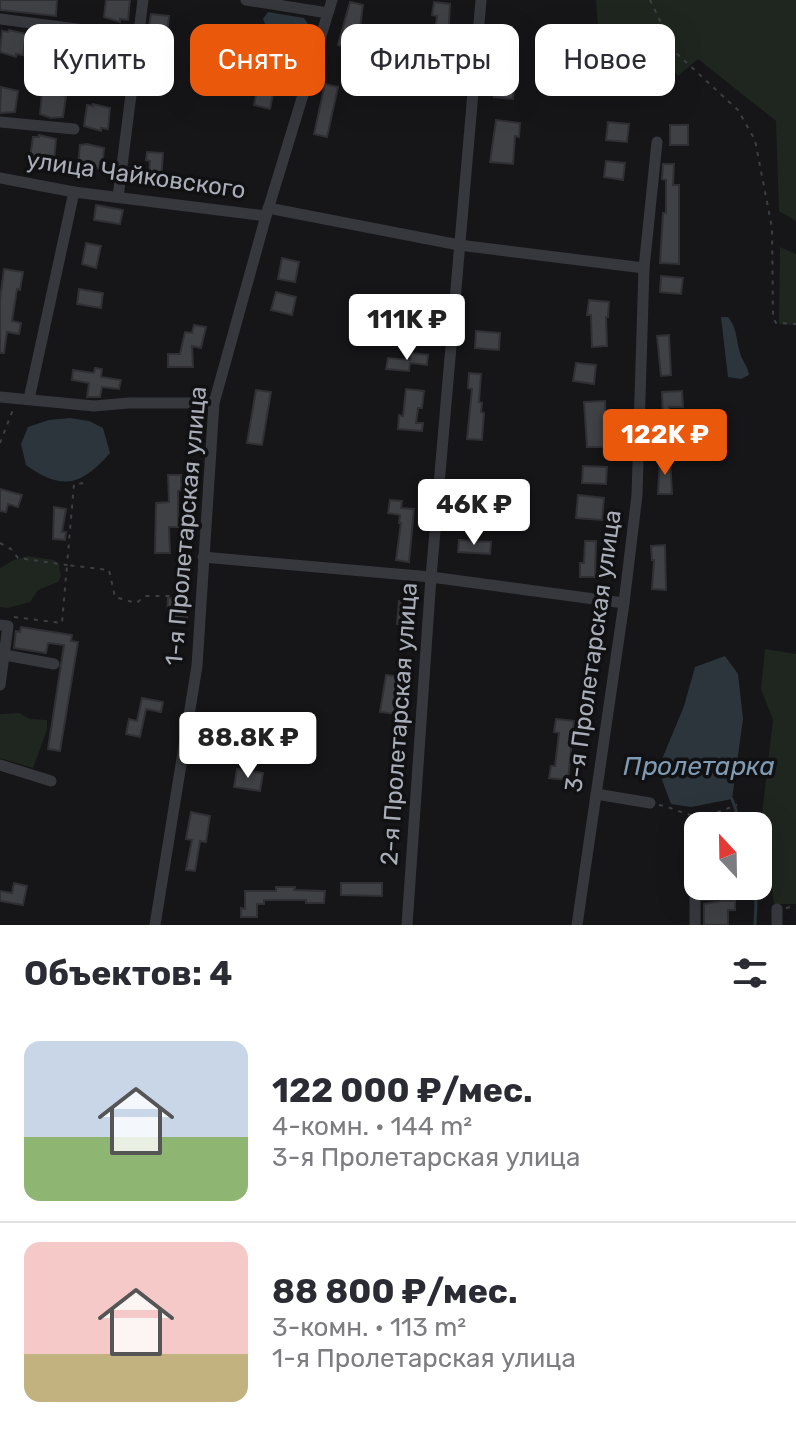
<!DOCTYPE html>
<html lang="ru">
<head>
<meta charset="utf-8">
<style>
	:root { --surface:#fff; --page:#f2f2f3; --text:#2b2b33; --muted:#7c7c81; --line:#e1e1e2; --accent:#ea580c }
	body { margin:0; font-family:Rubik,sans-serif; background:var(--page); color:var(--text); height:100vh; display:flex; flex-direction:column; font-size:30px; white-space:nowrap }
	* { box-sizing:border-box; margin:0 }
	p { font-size:26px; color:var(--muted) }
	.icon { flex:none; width:44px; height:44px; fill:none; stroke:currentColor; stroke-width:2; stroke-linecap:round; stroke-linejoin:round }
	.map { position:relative; height:925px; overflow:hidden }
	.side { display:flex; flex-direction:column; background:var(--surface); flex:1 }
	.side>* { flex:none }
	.guide { position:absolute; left:24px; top:24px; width:748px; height:72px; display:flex; gap:16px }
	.needle { width:52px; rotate:338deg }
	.tools { position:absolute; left:684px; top:812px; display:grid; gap:16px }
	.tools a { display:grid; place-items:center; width:88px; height:88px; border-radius:16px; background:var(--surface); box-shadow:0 8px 32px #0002; font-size:40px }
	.price { position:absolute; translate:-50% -68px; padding:0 18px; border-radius:8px; background:#fff; color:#222; font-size:26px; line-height:52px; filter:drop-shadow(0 2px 4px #0008) }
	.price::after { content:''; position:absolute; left:50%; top:48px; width:24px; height:18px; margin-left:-12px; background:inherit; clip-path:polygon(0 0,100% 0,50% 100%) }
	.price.on { background:var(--accent); color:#fff }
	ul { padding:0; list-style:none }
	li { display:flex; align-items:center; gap:24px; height:200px; padding:0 24px }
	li+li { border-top:2px solid var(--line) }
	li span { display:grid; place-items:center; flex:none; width:224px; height:160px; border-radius:16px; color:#555 }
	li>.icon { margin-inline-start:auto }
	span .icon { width:96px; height:96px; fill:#fffc; stroke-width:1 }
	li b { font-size:34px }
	h2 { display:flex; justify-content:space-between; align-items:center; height:96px; padding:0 24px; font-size:34px }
	.pill { padding:0 28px; border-radius:16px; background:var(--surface); box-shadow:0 8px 32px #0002; font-size:28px; line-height:72px }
	.pill.on { background:var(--accent); color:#fff }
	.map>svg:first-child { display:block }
	.green { fill:#1e261f }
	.water { fill:#2c353c }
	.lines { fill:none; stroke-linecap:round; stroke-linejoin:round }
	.stream { stroke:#2c353c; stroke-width:3 }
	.building { fill:#404145; stroke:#303034; stroke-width:2 }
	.path { stroke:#3d3f44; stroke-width:2; stroke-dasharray:4 6; stroke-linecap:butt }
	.minor { stroke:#37383d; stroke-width:11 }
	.labels { text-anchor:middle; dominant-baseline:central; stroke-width:7; stroke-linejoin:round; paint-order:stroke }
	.street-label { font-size:24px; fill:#a8adb8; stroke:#111113 }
	.water-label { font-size:26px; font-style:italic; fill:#7f9bb3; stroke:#111113 }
</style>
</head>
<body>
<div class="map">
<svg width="796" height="925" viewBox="0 0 796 925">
	<rect width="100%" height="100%" fill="#161618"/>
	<g class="green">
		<path d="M596,0H796V221L779,211L776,121L698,59L678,76L650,43L628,47L599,41Z"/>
		<path d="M780,247L796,254V325L779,324Z"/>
		<path d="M27,556L54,560L59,564L61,576L58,582L38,590L30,602L8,608L0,607V568L12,561Z"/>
		<path d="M765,649L796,654V904H774L762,814L773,720L761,689Z"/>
		<path d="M19,713L30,719L47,720V730L33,768L0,758V714Z"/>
	</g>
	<g class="water">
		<path d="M268,12L304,18L310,27L301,34L266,26L263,19Z"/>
		<path d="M721,317H728C738,329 736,342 741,356C744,363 748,367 749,375L741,379L728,377Z"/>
		<path d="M70,418L89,421L103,428L110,453C81,486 62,491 26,465L21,444L28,427L49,420Z"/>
		<path d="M725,656L738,674L743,719L732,799L691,807L671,804L658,769L684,706L695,667Z"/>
	</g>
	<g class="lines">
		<g class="stream">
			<path d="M732,799L736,810V826"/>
			<path d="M753,886L756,902L755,925"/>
		</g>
	</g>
	<g class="building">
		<path d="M0,0H57L56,16L0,10Z"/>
		<path d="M106,0H130L128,20L120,19V22L104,17Z"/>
		<path d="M350,2L363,5L357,49L338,45Z"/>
		<path d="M434,2L450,4L448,41L434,39L437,16L432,15Z"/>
		<path d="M151,14L169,16L167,33L148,31Z"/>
		<path d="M9,30L26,34L23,55L16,54V57L0,52L2,31L8,32Z"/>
		<path d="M56,36L74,40L71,61L64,60V63L48,58L50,38Z"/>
		<path d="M269,43L285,46L280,71L264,67Z"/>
		<path d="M110,50L113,72L94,74L91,56L96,55V52Z"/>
		<path d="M500,54L516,55L513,99L494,97Z"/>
		<path d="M259,81L275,84L270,109L254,105Z"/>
		<path d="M325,84L338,87L327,137L314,134Z"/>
		<path d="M1,87L18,91L15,112L0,113Z"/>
		<path d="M48,92L66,96L63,117L51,118L40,114L42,93L48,94Z"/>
		<path d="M93,104L110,108L108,129L101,128V131L84,126L87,105L93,106Z"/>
		<path d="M496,120L520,123L519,137L515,136L513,164L490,162Z"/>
		<path d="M608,122L629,124L627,142L606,140Z"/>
		<rect x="670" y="125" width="18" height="20"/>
		<path d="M39,135L56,139L54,160L47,159L46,162L30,158L33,137H39Z"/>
		<path d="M87,144L104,148L102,169L95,168L94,171L78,166L80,145Z"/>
		<path d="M147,152L163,153L161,183L145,182V174H149L150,161L146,160Z"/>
		<path d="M606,161L625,163L623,180L604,177Z"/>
		<path d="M663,164H674L673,185H679V264L660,263L663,213H666V180L662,179Z"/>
		<path d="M96,205L123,210L120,224L94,220Z"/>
		<path d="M86,243L101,246L96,268L82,264Z"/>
		<path d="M282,258L299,262L295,282L278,279Z"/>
		<path d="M4,269L23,272L20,290L17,289L12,321L21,323L19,334L7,332L4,353H0V299Z"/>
		<path d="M661,276L683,278L681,294L660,292Z"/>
		<path d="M79,289L103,293L101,308L77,304Z"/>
		<path d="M276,292L296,297L292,315L271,310Z"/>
		<path d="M589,300L609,302L608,317H606L607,346L592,347L591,315H587Z"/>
		<path d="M411,303L431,305L427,336L417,335V340L407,339Z"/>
		<path d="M194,325L206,327L201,348L192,346L193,367H168V354H180L185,332L192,333Z"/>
		<path d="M476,331L500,333L499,350L475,348Z"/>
		<path d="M669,335L671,375L661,376L657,336Z"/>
		<path d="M411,353L428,355L427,365L410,363L409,371L386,369L388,358L410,360Z"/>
		<path d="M576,363L596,365L594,384L573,381Z"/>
		<path d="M95,368L102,369L101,377L121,380L119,389L102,387L100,397H87L89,383L72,380L73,370L94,373Z"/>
		<path d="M469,373L481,374L479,402L482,403L481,412L484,413L482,440L467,439L472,389L468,388Z"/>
		<path d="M406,389L424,391L422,408H418L416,423H423L422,431L398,429L399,415L403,416Z"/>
		<path d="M256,390L271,392L262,445L247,443Z"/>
		<path d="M682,391L683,407H669L670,434L660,435L659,421H663L662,392Z"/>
		<path d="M605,401L607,447H587L584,402Z"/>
		<path d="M660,457H670L672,494H658Z"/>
		<path d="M583,466L607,467L606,484L582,483Z"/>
		<path d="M168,475H181V490L178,491V527H169L170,553H155L156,503L169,502Z"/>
		<path d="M0,489L22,495L18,507L8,504L6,512L0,511Z"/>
		<path d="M461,494L481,496L478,526L458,524Z"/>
		<path d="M578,495L604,498L602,520L576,518Z"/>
		<path d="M390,500L402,501L401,508L414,509L409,562L396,560L401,523H399L400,515L388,513Z"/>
		<path d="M54,507L66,509L62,532H66L65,540L53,539Z"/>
		<path d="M459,540L491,542L490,554L458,552Z"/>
		<path d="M585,541H596L595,577H580V563H584Z"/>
		<path d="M665,545L666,590L652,589L654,560H652L651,546Z"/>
		<path d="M168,598L188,599L187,618H167Z"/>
		<path d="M399,601L413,602L411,626L397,624Z"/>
		<path d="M21,627L72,635L71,641L78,642L60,751L48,749L64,645L48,643L46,653L14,648L16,631L20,632Z"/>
		<path d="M386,675L402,677L395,714L380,712Z"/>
		<path d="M142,698L163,702L161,712L146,709L140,737L126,734L129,719L137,721Z"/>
		<path d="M556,719L574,721L568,780L549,778L551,766H555L559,733L554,732Z"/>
		<path d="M237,769L263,773L260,791L234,787Z"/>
		<path d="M191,812L210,816L206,842L200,841L195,871L186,870L192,840L186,839Z"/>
		<path d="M14,883L27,886L23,905L0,901V891L12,893Z"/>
		<path d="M341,883H382V896L341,895Z"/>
		<path d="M276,887H295L294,890L325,891L324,903H306V900H264V904H257V917H241V908L245,909V891H276Z"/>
		<path d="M721,901H735V910H728V925H704V904Z"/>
	</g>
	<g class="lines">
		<g class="path">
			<path d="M650,0L675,52L738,110L755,140L772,228L773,317L776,323L796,324"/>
			<path d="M0,443L14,407"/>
			<path d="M0,543L11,549L18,558L67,565L74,484L87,483"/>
			<path d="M14,617L62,623L67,565L109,570L115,597L136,603L146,596H192"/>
			<path d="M659,805C670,807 682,813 691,815C708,818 722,810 737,805"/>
			<path d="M786,908L796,906"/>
		</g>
		<g class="minor">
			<path d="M246,0L328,13"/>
			<path d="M0,19L100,32"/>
			<path d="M0,122L74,129"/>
			<path d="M0,178L74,192L266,216"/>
			<path d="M118,197L143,0"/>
			<path d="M268,208L459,245L644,268"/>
			<path d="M0,397L94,406L129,403H214"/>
			<path d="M29,399L74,192"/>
			<path d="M203,557L431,577L624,603"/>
			<path d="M0,625L8,626L0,685"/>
			<path d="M5,655L54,664"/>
			<path d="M0,765L51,781"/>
			<path d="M596,794L650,803"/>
			<path d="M777,909V925"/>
			<path d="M155,925L197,666L214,403L266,216L332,0"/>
			<path d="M407,925L431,577L481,0"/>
			<path d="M577,925L624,603L637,495L644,268L657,142"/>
			<path d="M695,925V895H715"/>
		</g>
	</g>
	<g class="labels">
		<g class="street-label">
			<text transform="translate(136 175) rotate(8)">улица Чайковского</text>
			<text transform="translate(186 526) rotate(-85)">1-я Пролетарская улица</text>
			<text transform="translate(593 651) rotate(-82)">3-я Пролетарская улица</text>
			<text transform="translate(399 724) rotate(-86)">2-я Пролетарская улица</text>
		</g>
		<g class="water-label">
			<text x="699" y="766">Пролетарка</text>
		</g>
	</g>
</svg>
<div class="tools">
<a><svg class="needle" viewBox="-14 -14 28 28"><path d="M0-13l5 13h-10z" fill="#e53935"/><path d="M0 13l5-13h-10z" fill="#7c7c81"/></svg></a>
</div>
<b class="price" style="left:407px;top:362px">111K ₽</b>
<b class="price on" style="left:665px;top:477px">122K ₽</b>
<b class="price" style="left:474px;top:547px">46K ₽</b>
<b class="price" style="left:248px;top:780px">88.8K ₽</b>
<div class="guide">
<a class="pill">Купить</a>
<a class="pill on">Снять</a>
<a class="pill">Фильтры</a>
<a class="pill">Новое</a>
</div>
</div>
<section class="side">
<h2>Объектов: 4<svg class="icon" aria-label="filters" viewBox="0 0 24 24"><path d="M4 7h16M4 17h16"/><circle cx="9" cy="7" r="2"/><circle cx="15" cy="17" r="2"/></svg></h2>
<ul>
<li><span style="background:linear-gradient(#c9d6e8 60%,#8fb573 0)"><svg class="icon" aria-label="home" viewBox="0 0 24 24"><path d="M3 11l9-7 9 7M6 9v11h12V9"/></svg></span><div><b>122 000 ₽/мес.</b><p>4-комн. · 144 m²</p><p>3-я Пролетарская улица</p></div></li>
<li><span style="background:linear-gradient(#f6c9c9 70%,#c2b280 0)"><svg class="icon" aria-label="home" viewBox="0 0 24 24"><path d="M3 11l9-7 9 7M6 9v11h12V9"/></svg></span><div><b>88 800 ₽/мес.</b><p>3-комн. · 113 m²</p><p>1-я Пролетарская улица</p></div></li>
</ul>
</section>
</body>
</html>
